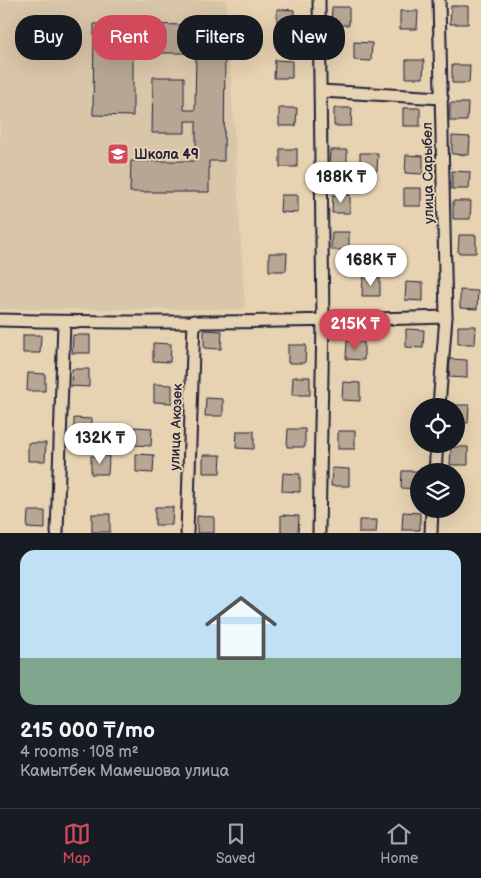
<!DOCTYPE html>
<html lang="en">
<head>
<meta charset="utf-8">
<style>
	:root { --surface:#171b24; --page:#20242c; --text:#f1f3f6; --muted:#9ea1a6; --line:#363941; --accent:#d1495b }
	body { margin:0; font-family:"Balsamiq Sans",sans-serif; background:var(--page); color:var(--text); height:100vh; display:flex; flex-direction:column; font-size:19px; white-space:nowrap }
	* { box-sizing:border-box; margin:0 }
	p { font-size:16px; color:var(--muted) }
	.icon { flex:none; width:28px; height:28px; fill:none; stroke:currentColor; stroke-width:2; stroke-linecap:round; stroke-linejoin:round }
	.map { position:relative; height:533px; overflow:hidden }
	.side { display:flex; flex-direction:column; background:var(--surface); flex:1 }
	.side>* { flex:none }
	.hud { position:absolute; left:15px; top:15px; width:451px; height:45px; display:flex; gap:10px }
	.controls { position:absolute; left:410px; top:398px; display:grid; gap:10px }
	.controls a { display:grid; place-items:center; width:55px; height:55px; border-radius:50%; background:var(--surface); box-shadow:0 5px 20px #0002; font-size:25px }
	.price { position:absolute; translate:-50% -42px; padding:0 11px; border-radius:18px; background:#fff; color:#222; font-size:16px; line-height:32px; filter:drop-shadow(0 1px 2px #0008) }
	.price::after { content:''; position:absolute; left:50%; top:30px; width:15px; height:11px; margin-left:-8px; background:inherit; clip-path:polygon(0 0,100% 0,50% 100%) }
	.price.current { background:var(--accent); color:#fff }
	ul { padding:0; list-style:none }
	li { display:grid; align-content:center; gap:10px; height:265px; padding:0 20px }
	li span { display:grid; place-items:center; height:155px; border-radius:15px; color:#555 }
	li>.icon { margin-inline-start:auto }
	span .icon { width:90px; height:90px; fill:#fffc; stroke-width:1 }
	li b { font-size:21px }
	.chip { padding:0 18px; border-radius:20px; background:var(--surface); box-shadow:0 5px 20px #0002; font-size:18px; line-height:45px }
	.chip.current { background:var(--accent); color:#fff }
	.tabs { display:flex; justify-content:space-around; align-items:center; height:70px; border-top:1px solid var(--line); background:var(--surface); font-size:14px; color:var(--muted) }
	.tabs a { display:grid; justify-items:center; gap:2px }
	.tabs .current { color:var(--accent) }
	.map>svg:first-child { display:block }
	.built { fill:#d9c5a8 }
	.building { fill:#b7a693; stroke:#22223b }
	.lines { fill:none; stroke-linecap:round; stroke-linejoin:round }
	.minor-casing { stroke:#22223b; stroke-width:15 }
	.minor { stroke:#e7d2b1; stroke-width:11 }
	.labels { text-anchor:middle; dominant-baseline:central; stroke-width:4; stroke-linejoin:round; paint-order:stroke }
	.poi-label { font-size:14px; font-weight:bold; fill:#22223b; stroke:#e7d2b1; text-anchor:start }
	.street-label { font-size:14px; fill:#22223b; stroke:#e7d2b1 }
</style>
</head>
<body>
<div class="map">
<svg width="481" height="533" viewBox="0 0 481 533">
	<rect width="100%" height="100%" fill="#e7d2b1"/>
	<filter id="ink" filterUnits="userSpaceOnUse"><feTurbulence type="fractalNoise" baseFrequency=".02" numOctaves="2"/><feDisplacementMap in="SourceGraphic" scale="10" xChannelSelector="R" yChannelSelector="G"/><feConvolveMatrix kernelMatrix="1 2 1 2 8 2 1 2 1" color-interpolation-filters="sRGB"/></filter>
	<g filter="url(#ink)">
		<path class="built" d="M0,0H226L245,309H0Z"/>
		<g class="building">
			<path d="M451,6H468V24H450Z"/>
			<path d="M332,7H349V25H331Z"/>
			<path d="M277,9L294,10V28L277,27Z"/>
			<path d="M400,11H418L417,29H400Z"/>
			<path d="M94,24L208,25V49H225L224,161H209V192H130L131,161H196V121H185V133H152L153,77H184V110H195L196,53H133V116L93,115Z"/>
			<path d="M354,42L372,43L371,61L354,60Z"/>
			<path d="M275,60L292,61V78H274Z"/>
			<path d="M406,60H424L423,78H406Z"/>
			<path d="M452,65H470L469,83H452Z"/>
			<path d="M450,103H468L467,121H450Z"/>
			<path d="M279,108H297L296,126H279Z"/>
			<path d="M334,108H352L351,126H334Z"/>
			<rect x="403" y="108" width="17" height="18"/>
			<path d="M452,136L470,137L469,155L452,154Z"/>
			<rect x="280" y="149" width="17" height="18"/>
			<path d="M330,150H347V168H329Z"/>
			<path d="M360,153H378L377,171H360Z"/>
			<path d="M406,155L423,156V174L405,173Z"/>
			<path d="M452,171L470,172L469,189H452Z"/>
			<rect x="404" y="188" width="17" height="18"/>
			<path d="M281,195H298V213L280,212Z"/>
			<path d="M333,195H350V213H332Z"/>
			<path d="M453,201H471L470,219H453Z"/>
			<path d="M332,232H349V250H331Z"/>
			<path d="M459,235H476V253H458Z"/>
			<path d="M269,253H287L286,271H269Z"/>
			<path d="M363,278H380V296H362Z"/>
			<path d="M406,282L423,283V301L405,300Z"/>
			<path d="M460,290L478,291L477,309L460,308Z"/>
			<path d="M458,326H476L475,344H458Z"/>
			<path d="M406,329L424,330L423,348L406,347Z"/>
			<path d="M204,330L222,331L221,349L204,348Z"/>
			<path d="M23,335H41L40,353H23Z"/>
			<path d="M73,335H90V353H72Z"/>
			<path d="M347,341L364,342V360L346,359Z"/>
			<path d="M153,343L171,344L170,362L153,361Z"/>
			<path d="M288,345H306L305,363H288Z"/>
			<path d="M450,359L467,360V378L449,377Z"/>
			<path d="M72,369H89V387L71,386Z"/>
			<path d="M28,373L45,374V391H27Z"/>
			<path d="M293,377H310V395H292Z"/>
			<path d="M343,382L360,383V401L342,400Z"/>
			<path d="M154,384L172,385V403L154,402Z"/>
			<path d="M206,398L223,399V416H205Z"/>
			<path d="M451,405H469L468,423H456V406H451Z"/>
			<path d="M74,418L92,419L91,436H74Z"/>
			<path d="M134,427L152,428L151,446L134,445Z"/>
			<path d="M288,429H305V447H287Z"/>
			<path d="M237,431H254V449L236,448Z"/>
			<rect x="338" y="431" width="17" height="18"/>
			<path d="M28,443H46L45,461H28Z"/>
			<path d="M451,447H468V465H450Z"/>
			<path d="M136,454L154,455L153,473L136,472Z"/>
			<path d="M203,455H221L220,473H203Z"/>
			<path d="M91,456H109L108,474H91Z"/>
			<path d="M332,468L349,469V486H331Z"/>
			<path d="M402,471H419V489L401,488Z"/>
			<path d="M283,473L300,474V492L282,491Z"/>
			<path d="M155,507H173L172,525H155Z"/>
			<path d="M28,511H45V529L27,528Z"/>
			<path d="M403,512L420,513V530H402Z"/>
			<rect x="92" y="514" width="18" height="18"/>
			<path d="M281,515L299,516L298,533H281Z"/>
			<path d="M197,516L214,517V533H197Z"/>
			<path d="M359,520H377L376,533H359Z"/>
		</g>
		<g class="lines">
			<g class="minor-casing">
				<g id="minor">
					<path d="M439,0L446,317L439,406"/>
					<path d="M321,91L442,98"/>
					<path d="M0,320C149,324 297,322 446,317"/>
					<path d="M435,471L437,444"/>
					<path d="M57,533L64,322"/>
					<path d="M187,533L194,321"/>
					<path d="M319,533L323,321L319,0"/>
					<path d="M431,533L432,509"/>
				</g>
			</g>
			<use href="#minor" class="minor"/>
		</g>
	</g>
	<defs>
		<g id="school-square" transform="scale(1.125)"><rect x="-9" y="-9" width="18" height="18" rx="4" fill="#d1495b" stroke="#e7d2b1"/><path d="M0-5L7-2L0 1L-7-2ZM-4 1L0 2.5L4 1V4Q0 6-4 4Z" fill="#fff"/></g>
	</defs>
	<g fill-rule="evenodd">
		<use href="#school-square" x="118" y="154"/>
	</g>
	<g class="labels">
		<g class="poi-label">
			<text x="134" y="154">Школа 49</text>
		</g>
		<g class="street-label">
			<text transform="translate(428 173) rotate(-91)">улица Сарыбел</text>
			<text transform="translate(176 427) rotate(-88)">улица Акозек</text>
		</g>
	</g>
</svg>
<div class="controls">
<a><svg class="icon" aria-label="locate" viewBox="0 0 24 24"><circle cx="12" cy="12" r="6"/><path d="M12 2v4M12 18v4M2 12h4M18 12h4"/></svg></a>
<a><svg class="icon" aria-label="layers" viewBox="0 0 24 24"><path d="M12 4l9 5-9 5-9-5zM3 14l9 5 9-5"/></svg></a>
</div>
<b class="price" style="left:341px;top:204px">188K ₸</b>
<b class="price" style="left:371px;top:287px">168K ₸</b>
<b class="price current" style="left:355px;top:351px">215K ₸</b>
<b class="price" style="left:100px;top:465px">132K ₸</b>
<div class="hud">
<a class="chip">Buy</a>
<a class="chip current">Rent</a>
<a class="chip">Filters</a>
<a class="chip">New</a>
</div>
</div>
<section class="side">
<ul>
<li><span style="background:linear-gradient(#bfe0f5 70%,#7fa58c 0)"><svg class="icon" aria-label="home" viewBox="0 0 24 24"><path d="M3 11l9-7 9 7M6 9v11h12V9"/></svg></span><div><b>215 000 ₸/mo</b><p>4 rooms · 108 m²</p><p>Камытбек Мамешова улица</p></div></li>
</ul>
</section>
<nav class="tabs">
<a class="current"><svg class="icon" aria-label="map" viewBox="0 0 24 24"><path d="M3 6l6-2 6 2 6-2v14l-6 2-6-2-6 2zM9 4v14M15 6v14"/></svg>Map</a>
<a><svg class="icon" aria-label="saved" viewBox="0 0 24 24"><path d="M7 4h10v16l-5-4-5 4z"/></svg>Saved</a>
<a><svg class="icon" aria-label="home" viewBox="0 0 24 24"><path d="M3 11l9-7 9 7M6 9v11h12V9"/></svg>Home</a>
</nav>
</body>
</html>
